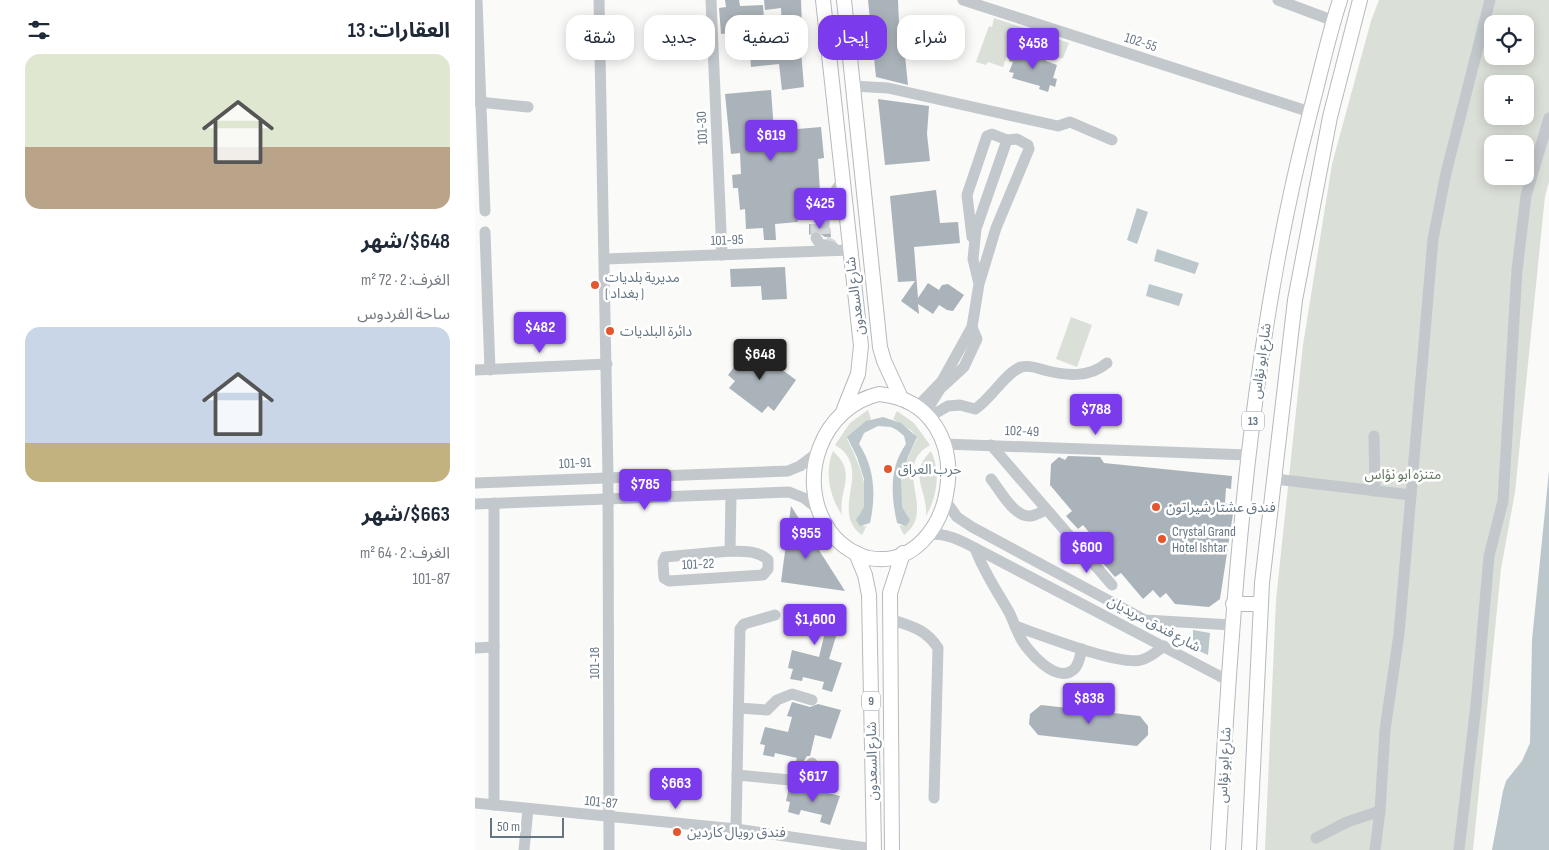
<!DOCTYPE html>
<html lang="ar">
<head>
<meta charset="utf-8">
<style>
	:root { --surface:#fff; --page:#f2f2f3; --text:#1f2937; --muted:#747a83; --accent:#7c3aed }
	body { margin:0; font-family:"Sofia Sans Condensed","Noto Sans Arabic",sans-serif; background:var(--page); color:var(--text); direction:rtl; height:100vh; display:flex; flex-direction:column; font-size:19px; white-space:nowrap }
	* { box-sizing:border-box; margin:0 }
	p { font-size:16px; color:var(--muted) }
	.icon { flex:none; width:28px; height:28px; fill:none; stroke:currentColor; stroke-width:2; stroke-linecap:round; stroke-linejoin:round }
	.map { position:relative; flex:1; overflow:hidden; direction:ltr }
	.sheet { display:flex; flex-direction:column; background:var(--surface); width:475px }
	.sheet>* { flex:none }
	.hud { position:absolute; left:15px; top:15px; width:475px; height:45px; direction:rtl; display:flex; gap:10px }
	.buttons { position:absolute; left:1009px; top:15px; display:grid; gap:10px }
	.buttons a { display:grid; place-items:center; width:50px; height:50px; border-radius:10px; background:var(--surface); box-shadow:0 2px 12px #0003; font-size:25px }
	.scale { position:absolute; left:15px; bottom:12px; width:74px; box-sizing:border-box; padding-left:5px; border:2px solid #657683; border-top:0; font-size:14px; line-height:18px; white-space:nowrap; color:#657683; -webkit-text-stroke:4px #fff; paint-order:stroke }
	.price { position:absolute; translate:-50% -42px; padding:0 11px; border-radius:5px; background:var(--accent); color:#fff; font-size:16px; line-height:32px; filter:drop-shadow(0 1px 2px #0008) }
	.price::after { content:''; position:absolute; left:50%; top:30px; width:15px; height:11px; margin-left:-8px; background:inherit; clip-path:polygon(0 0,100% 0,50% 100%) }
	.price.on { background:#222; color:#fff }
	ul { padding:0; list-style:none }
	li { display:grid; align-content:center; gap:10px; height:265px; padding:0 25px }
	li span { display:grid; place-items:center; height:155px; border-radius:15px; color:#555 }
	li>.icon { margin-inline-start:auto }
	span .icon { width:90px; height:90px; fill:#fffc; stroke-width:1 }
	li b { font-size:21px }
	h2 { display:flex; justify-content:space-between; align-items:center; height:60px; padding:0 25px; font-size:21px }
	.chip { padding:0 18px; border-radius:15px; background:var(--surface); box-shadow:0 2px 12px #0003; font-size:18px; line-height:45px }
	.chip.on { background:var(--accent); color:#fff }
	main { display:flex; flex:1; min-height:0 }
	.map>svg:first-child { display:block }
	.green { fill:#dadfd7; fill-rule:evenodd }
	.water { fill:#bbc7cb }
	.building { fill:#aab3b9 }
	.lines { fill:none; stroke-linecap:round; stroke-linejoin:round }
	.minor-tunnel { stroke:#d5d9db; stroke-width:11; stroke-dasharray:11 5.5; stroke-linecap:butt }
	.major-casing { stroke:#b5babe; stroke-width:16 }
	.minor { stroke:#c3c8cc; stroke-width:11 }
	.major { stroke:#fff; stroke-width:14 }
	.poi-dot { fill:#e4572e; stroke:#fff; stroke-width:2 }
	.labels { text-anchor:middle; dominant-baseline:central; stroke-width:5; stroke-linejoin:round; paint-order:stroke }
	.shield { fill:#fff; stroke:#939fa8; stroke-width:1 }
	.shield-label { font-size:12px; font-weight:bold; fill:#657683 }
	.street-label { font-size:14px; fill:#657683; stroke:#fff }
	.poi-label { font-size:14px; fill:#657683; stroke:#fff; text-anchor:start }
	.park-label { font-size:14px; fill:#687a64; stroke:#fff }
</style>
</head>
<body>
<main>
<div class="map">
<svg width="1074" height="850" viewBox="0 0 1074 850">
	<rect width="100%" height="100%" fill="#fafaf8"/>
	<g class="green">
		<path d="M904,0H1074V182L1070,196L1040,492L1026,569L998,850H790L801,600L828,345L857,164L896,21ZM1018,24H1050V56H1018ZM1018,84H1050V116H1018ZM1018,144H1050V176H1018Z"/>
		<path d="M519,18L567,34L564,42L556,48L541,44L539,49L535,48L528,67L513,62L511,65L501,62L514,26L517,27Z"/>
		<path d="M574,36L594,43L588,58C577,60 575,52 571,44Z"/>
		<path d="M596,317L617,325L602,367L581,359Z"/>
		<path d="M393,410L396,419L372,439C380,454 402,501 384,514L389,527L392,525L387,535C353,511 400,468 360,445L375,423Z"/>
		<path d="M422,411L439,423L455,445C415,468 463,510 429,535L424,525L427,526L432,514C413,501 434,454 442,439L437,431L418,419Z"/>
		<path d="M358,451C383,474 363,489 367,515C355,497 349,472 358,451Z"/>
		<path d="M456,451C466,472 462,497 451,516C453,489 432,475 456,451Z"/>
	</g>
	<g class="water">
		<path d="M662,208L673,212L662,244L652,240Z"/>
		<path d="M682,249L724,263L720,274L679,261Z"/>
		<path d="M674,284L708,294L704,306L671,296Z"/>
		<path d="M408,417L426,423L442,437L433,457L426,479L427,507L435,520L431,526L422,523C416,495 414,468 431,444L429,436L422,430L416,427L403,426L389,433L384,444C400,468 401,496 395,523L385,526L381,520L389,507V479L382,457L372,437L391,421Z"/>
		<path d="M1074,471V850H1017L1028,791L1031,781L1047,761L1055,743L1057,640Z"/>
		<path d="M718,630L735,633L733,655L718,648Z"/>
	</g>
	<g class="building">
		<path d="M250,0H264L265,6L288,5L290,33L307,32L306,8L290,10L289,0H326L327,26H324L329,87L307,90L304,64L276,67L275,53L257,54L255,33L246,34L244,8L251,7Z"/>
		<path d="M393,0H423L424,25H427L426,55L430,56L433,85L401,77Z"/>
		<path d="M538,50L557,56L563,51L569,53L571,61L582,65L578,78L582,79L580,87L575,85L573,92L564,89L565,86L537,78L539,73L534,72L538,62L534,61Z"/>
		<path d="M296,90L299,131L346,127L349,158L343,159L345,192L320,194L323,222L300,224L301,240H289L288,228L271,229L270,209L265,210L263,188H258L257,175L266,174L265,153L256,154L250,94Z"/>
		<path d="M403,99L454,106L452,134L455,161L410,165Z"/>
		<path d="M461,190L465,223L483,222L485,243L439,247L443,298L453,283L464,290L467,285L473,284L489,295L478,311L472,310L464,305L458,314L443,304L444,314L426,301L440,281L423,282L415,196Z"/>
		<path d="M334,224H342L349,230L355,227L356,237H350L341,231L334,235Z"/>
		<path d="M310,267L312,299L287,300L286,286L256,287L255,269Z"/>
		<path d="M275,346L321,380L299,411L293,406L287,413L254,388L260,381L253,375Z"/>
		<path d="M593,456L625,457L629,463L757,476L756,489L751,488L750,503L755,505L758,514L745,599L734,607L700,604L691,593L685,598L678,590L668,599L646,573L640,577L621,555L628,549L608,525L603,529L591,516L597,511L575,485L576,464L584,457L590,460Z"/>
		<path d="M316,506L370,591L306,582Z"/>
		<path d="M318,604L367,617L354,659L367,663L357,692L347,689L349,682L328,677L327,681L315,679L318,669L313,668L317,650L344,657L349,636L328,631L327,635L316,632L318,623L313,622Z"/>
		<path d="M317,702L335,707L343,704L366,710L356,739L340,735L335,756H332L325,767L320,765L322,758L300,753L299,757L288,755L290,745L285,744L290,727L313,732L317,717L312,716Z"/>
		<path d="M566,705L665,716L673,726V735L662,746L563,735L554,724L555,714Z"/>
		<path d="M325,786L365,796L355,825L345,822L347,815L326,810L324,815L313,812L315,802L311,801L314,787Z"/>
	</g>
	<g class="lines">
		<g class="minor-tunnel">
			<path d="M349,223L350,241L361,247"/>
			<path d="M341,224V238"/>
		</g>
		<g class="major-casing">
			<g id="major">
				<path d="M348,0L386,346L383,374L369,409"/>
				<path d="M369,0L405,347L409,361L426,398"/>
				<path d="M404,394C512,404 482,574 394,558C377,554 361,542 352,527C321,478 347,407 404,394Z"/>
				<path d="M381,553L390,575L394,595L399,850"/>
				<path d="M758,604H785"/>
				<path d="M417,850L415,593L428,553"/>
				<path d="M743,850C758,602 772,354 835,113C845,75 853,37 865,0"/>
				<path d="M774,850L787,583L820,300L855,117L885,0"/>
			</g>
		</g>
		<g class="minor">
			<path d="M2,0L10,211"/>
			<path d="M124,0L133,476L134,850"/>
			<path d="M236,0L247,255"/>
			<path d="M488,0L835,112"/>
			<path d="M803,0L859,21"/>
			<path d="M377,86L413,88L583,126L595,122L637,140"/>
			<path d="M4,102L53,107"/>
			<path d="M349,223V208L367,181"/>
			<path d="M10,232L15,370"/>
			<path d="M497,237L492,195L512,136L517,134L532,140"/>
			<path d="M341,238L345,244L358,247"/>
			<path d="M130,259L375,250"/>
			<path d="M0,370L132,364"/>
			<path d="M442,407L467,381L497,327L504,284L521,228L554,149L553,145L542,139L532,140L501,229L498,259L504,284"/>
			<path d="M450,413L465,389L489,367L502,339L497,327"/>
			<path d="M454,417L473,406L485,405L500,409C516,399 530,373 546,367C553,365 563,368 569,370C592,376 614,378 632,363"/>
			<path d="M899,436L900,491"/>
			<path d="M469,444L773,455"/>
			<path d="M516,445L637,585"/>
			<path d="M516,479C525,490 539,518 556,516C561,515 566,512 571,510"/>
			<path d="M800,479L936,495"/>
			<path d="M0,483L313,471L325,466L345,451"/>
			<path d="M470,500L482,517L497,527L670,620L757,625"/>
			<path d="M19,503V805"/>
			<path d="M0,504L314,492L329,498L343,509"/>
			<path d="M454,534C471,533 485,540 500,548L754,681"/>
			<path d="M500,548C508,571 522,591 534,612C538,620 541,629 545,637C552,651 581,684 598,670C604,666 605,655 607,649"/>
			<path d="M255,551C269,552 283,550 293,560V569L288,575L194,581L189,578L188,562L190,557Z"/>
			<path d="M255,551L256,495"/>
			<path d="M415,619C436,626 451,629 463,648L459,798"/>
			<path d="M540,626C564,634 644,666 666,660C675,658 681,652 689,646"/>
			<path d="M0,648L19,647"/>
			<path d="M264,708L292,710L302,700L317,694L337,700"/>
			<path d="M262,775L315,780L326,778L337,763"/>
			<path d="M0,803L261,829L399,849"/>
			<path d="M261,829L265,629L269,624L300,615"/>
			<path d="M841,838L872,822L905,811"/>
			<path d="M49,850L53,809"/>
			<path d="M900,850L905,811L910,730L924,634L958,239L971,173L1015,0"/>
			<path d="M984,850L1001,705L1014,556L1028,501L1042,270L1051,196L1074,118"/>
		</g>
		<use href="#major" class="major"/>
	</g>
	<g class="poi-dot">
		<circle cx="120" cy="285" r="5"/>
		<circle cx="135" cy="331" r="5"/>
		<circle cx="413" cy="469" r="5"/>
		<circle cx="681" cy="507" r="5"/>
		<circle cx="687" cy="539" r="5"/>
		<circle cx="202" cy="832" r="5"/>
	</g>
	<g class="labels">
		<g class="shield">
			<rect x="767" y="411.5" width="22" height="19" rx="4"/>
			<rect x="387" y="691.5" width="18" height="19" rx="4"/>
		</g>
		<g class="shield-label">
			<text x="778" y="421">13</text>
			<text x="396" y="701">9</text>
		</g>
		<g class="street-label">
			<text transform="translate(666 42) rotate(18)">102-55</text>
			<text transform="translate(227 128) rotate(-93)">101-30</text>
			<text transform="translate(252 240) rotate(-2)">101-95</text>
			<text transform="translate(380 296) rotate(-97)">شارع السعدون</text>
			<text transform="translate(786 361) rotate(-82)">شارع ابو نؤاس</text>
			<text transform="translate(547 431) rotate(2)">102-49</text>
			<text transform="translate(100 463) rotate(-3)">101-91</text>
			<text transform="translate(223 564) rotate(-3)">101-22</text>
			<text transform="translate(679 624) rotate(28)">شارع فندق مريديان</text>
			<text transform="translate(119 663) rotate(-90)">101-18</text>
			<text transform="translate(397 761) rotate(-91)">شارع السعدون</text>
			<text transform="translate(749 765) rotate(-87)">شارع ابو نؤاس</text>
			<text transform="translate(126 802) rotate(6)">101-87</text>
		</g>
		<g class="poi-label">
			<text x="130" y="277">مديرية بلديات<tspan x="130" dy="16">( بغداد )</tspan></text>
			<text x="145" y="331">دائرة البلديات</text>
			<text x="423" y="469">حرب العراق</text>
			<text x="691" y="507">فندق عشتارشيراتون</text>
			<text x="697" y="531">Crystal Grand<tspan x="697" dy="16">Hotel Ishtar</tspan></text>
			<text x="212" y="832">فندق رويال كاردين</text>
		</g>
		<g class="park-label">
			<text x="928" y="474">متنزه ابو نؤاس</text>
		</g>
	</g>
</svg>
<div class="buttons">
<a><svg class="icon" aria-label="locate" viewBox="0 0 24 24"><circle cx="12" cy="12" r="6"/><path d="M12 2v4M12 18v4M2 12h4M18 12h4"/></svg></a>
<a>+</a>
<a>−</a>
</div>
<div class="scale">50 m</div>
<b class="price" style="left:558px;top:70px">$458</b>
<b class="price" style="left:296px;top:162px">$619</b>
<b class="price" style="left:345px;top:230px">$425</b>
<b class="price" style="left:65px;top:354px">$482</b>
<b class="price on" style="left:285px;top:381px">$648</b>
<b class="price" style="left:621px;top:436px">$788</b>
<b class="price" style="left:170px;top:511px">$785</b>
<b class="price" style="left:331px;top:560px">$955</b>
<b class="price" style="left:612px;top:574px">$600</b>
<b class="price" style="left:340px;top:646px">$1,600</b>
<b class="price" style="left:614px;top:725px">$838</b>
<b class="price" style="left:338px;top:803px">$617</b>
<b class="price" style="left:201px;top:810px">$663</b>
<div class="hud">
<a class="chip">شراء</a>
<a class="chip on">إيجار</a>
<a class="chip">تصفية</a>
<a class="chip">جديد</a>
<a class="chip">شقة</a>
</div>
</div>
<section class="sheet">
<h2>العقارات: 13<svg class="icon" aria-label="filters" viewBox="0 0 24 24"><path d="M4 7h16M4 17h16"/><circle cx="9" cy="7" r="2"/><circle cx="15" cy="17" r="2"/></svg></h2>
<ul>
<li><span style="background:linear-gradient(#dfe7d0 60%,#b9a48a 0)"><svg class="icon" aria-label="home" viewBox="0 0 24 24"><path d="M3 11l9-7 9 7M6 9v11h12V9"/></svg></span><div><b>$648/شهر</b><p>الغرف: 2 · 72 m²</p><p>ساحة الفردوس</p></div></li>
<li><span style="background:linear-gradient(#c9d6e8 75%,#c2b280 0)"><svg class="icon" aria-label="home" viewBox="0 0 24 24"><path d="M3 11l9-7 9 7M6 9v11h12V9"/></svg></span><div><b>$663/شهر</b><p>الغرف: 2 · 64 m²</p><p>101-87</p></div></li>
</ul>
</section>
</main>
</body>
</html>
